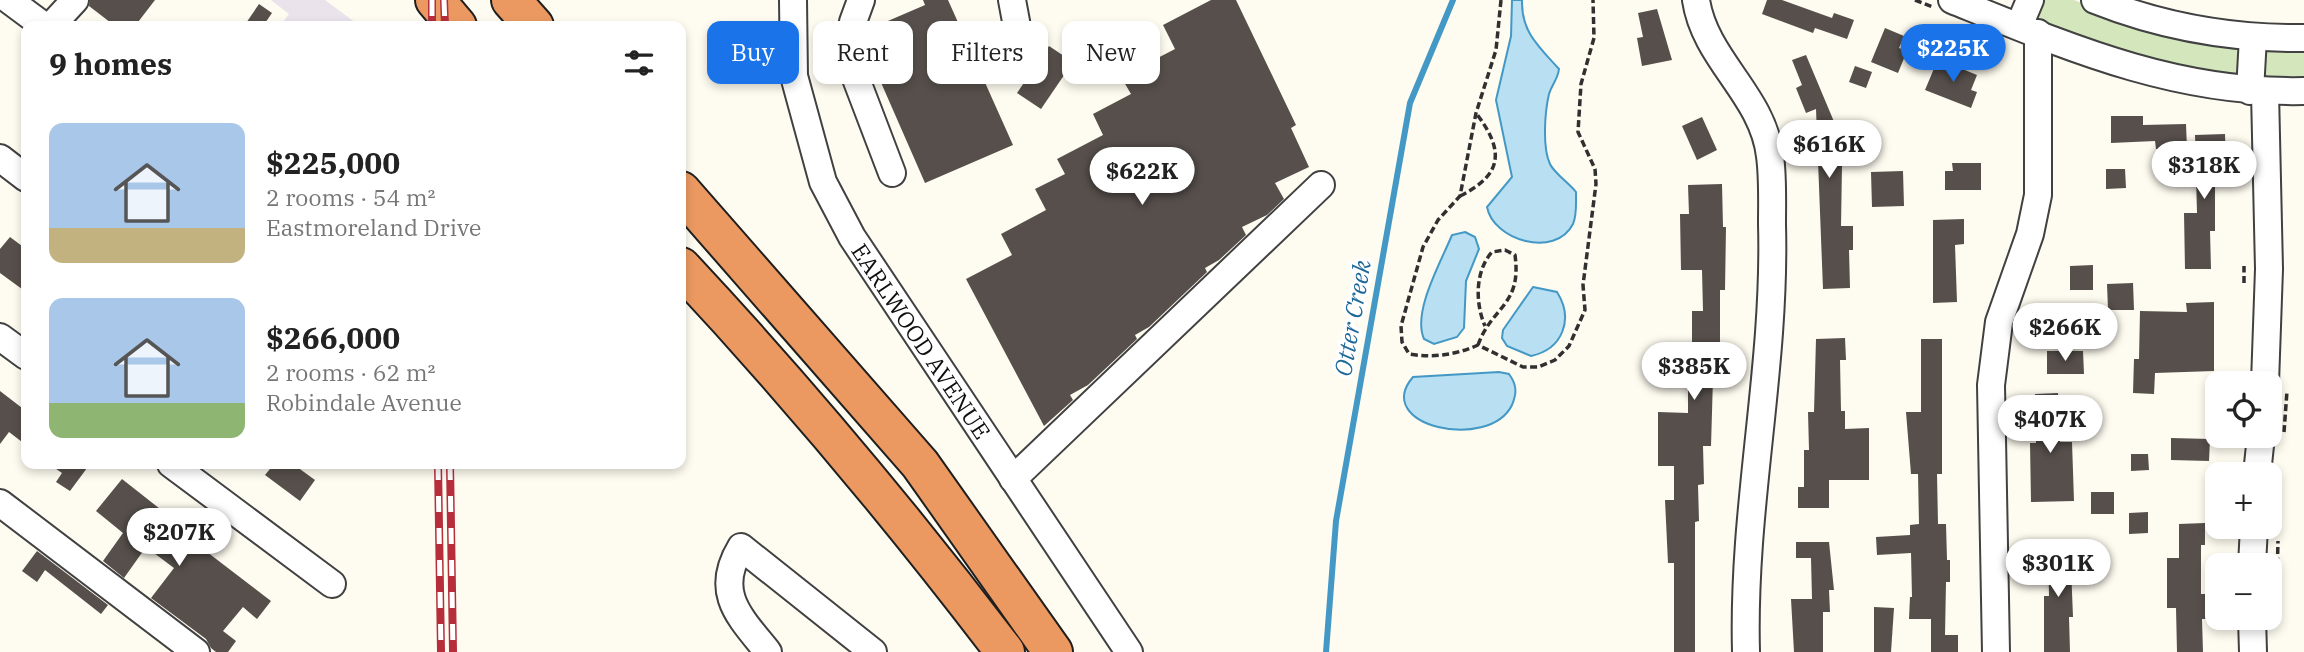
<!DOCTYPE html>
<html lang="en">
<head>
<meta charset="utf-8">
<style>
	:root { --surface:#fff; --page:#f2f2f2; --text:#222; --muted:#767676; --accent:#1a73e8 }
	body { margin:0; font-family:"IBM Plex Serif",serif; background:var(--page); color:var(--text); height:100vh; display:flex; flex-direction:column; font-size:26px; white-space:nowrap }
	* { box-sizing:border-box; margin:0 }
	p { font-size:23px; color:var(--muted) }
	.icon { flex:none; width:38px; height:38px; fill:none; stroke:currentColor; stroke-width:2; stroke-linecap:round; stroke-linejoin:round }
	.map { position:relative; flex:1; overflow:hidden }
	.drawer { position:absolute; left:21px; top:21px; width:665px; height:448px; display:flex; flex-direction:column; background:var(--surface); border-radius:14px; box-shadow:0 4px 10px #0003 }
	.drawer>* { flex:none }
	.guide { position:absolute; left:707px; top:21px; width:665px; height:63px; display:flex; gap:14px }
	.buttons { position:absolute; left:2205px; top:371px; display:grid; gap:14px }
	.buttons a { display:grid; place-items:center; width:77px; height:77px; border-radius:14px; background:var(--surface); box-shadow:0 4px 10px #0003; font-size:35px }
	.price { position:absolute; translate:-50% -60px; padding:0 16px; border-radius:24px; background:#fff; color:#222; font-size:23px; line-height:46px; filter:drop-shadow(0 2px 4px #0008) }
	.price::after { content:''; position:absolute; left:50%; top:42px; width:21px; height:16px; margin-left:-10px; background:inherit; clip-path:polygon(0 0,100% 0,50% 100%) }
	.price.active { background:var(--accent); color:#fff }
	ul { padding:0; list-style:none }
	li { display:flex; align-items:center; gap:21px; height:175px; padding:0 28px }
	li span { display:grid; place-items:center; flex:none; width:196px; height:140px; border-radius:14px; color:#555 }
	li>.icon { margin-inline-start:auto }
	span .icon { width:84px; height:84px; fill:#fffc; stroke-width:1 }
	li b { font-size:30px }
	h2 { display:flex; justify-content:space-between; align-items:center; height:84px; padding:0 28px; font-size:30px }
	.tag { padding:0 24px; border-radius:14px; background:var(--surface); box-shadow:0 4px 10px #0003; font-size:24px; line-height:63px }
	.tag.active { background:var(--accent); color:#fff }
	.map>svg:first-child { display:block }
	.industrial { fill:#ebe3ec }
	.green { fill:#d4e7bc }
	.water { fill:#b8dff2; stroke:#4398c5; stroke-width:2 }
	.lines { fill:none; stroke-linecap:round; stroke-linejoin:round }
	.stream { stroke:#4398c5; stroke-width:6 }
	.building { fill:#564f4b }
	.minor-casing { stroke:#414141; stroke-width:30 }
	.highway-casing { stroke:#1f1f1f; stroke-width:42 }
	.path { stroke:#303030; stroke-width:3.5; stroke-dasharray:7 3.5; stroke-linecap:butt }
	.minor { stroke:#fff; stroke-width:26 }
	.highway { stroke:#eb9961; stroke-width:38 }
	.rail-casing { stroke:#b62e3c; stroke-width:8 }
	.rail { stroke:#fff; stroke-width:5; stroke-dasharray:16; stroke-linecap:butt }
	.labels { text-anchor:middle; dominant-baseline:central; stroke-width:7; stroke-linejoin:round; paint-order:stroke }
	.street-label { font-size:23px; fill:#0e0e0e; stroke:#fff }
	.water-label { font-size:24px; font-style:italic; fill:#1f6999; stroke:#fff }
</style>
</head>
<body>
<div class="map">
<svg width="2304" height="652" viewBox="0 0 2304 652">
	<rect width="100%" height="100%" fill="#fefbf0"/>
	<path class="industrial" d="M271,0H325L360,26H280L289,14Z"/>
	<g class="green">
		<path d="M2039,0H2074L2124,20L2228,44L2242,55L2240,71L2227,79L2109,51L2038,20Z"/>
		<path d="M2304,46V80C2295,81 2279,84 2271,80C2258,75 2258,53 2271,49C2280,45 2294,47 2304,46Z"/>
	</g>
	<g class="water">
		<path d="M1512,0H1522C1521,32 1539,47 1559,69C1558,79 1552,84 1549,94C1545,111 1542,147 1550,164C1554,173 1569,183 1576,192C1576,202 1577,215 1573,224C1555,259 1493,240 1487,207L1512,177L1496,100L1511,36Z"/>
		<path d="M1465,232L1475,237L1479,249L1466,281L1464,328L1457,337L1434,344L1424,339C1412,312 1441,262 1452,235Z"/>
		<path d="M1533,287L1557,292C1574,319 1563,349 1531,356L1507,346L1502,338L1503,330Z"/>
		<path d="M1499,372L1509,374C1517,385 1517,393 1512,405C1489,452 1371,426 1413,377Z"/>
	</g>
	<g class="lines">
		<path class="stream" d="M1326,652L1336,521L1410,103L1453,0"/>
	</g>
	<g class="building">
		<path d="M90,0H155L135,26H115L89,6Z"/>
		<path d="M923,0H948L1013,145L925,183L865,46L867,30L925,5Z"/>
		<path d="M1211,0H1236L1296,125L1291,128L1309,167L1275,183L1284,199L1267,215L1242,227L1246,235L1219,260L1205,268L1207,272L1149,327L1135,335L1137,339L1088,385L1070,395L1073,400L1044,426L966,279L1012,255L1001,234L1046,210L1035,189L1065,174L1057,159L1103,135L1093,114L1131,94L1121,77L1175,49L1163,25Z"/>
		<path d="M1767,0H1782L1832,18L1834,13L1854,20L1847,39L1815,28L1813,33L1762,14Z"/>
		<path d="M259,4L272,13L263,26H244Z"/>
		<path d="M1657,9L1672,60L1642,66L1637,38L1643,37L1638,13Z"/>
		<path d="M1885,28L1904,36L1899,48L1907,51L1898,73L1871,62Z"/>
		<path d="M1049,46L1073,62L1041,109L1017,93Z"/>
		<path d="M1806,55L1835,124H1847L1848,147H1851L1852,165H1842L1841,226H1853V250H1849L1850,288L1823,289L1816,109L1806,113L1796,88L1802,85L1792,60Z"/>
		<path d="M1938,59L1977,75L1971,90L1977,92L1971,108L1925,90Z"/>
		<path d="M1855,66L1872,72L1866,88L1849,82Z"/>
		<path d="M2111,116H2143V125L2186,124L2187,149H2156L2155,141L2111,143Z"/>
		<path d="M1702,117L1717,150L1697,160L1682,126Z"/>
		<path d="M2225,134L2226,168H2215V231H2210L2211,269H2185L2184,213H2197L2195,135Z"/>
		<path d="M1952,163H1981V190H1945V171H1953Z"/>
		<path d="M2106,169H2125L2126,188L2106,189Z"/>
		<path d="M1903,171L1904,206L1872,207L1871,172Z"/>
		<path d="M1722,184L1723,227H1726L1725,290H1720V344H1714L1711,446H1703L1704,484L1698,485L1699,521L1695,522V652H1674V563H1668L1665,500H1674V466H1658V412L1688,413V369H1692V311H1703L1702,270H1681L1680,214H1689L1688,185Z"/>
		<path d="M1964,219V244L1955,245L1957,302L1933,303V220Z"/>
		<path d="M10,237L26,249V292L0,273V249Z"/>
		<path d="M2093,265V290H2070V266Z"/>
		<path d="M2133,283L2134,310H2108L2107,284Z"/>
		<path d="M2214,302V371L2155,373L2154,394L2133,393L2134,359H2139L2140,311L2187,312L2186,303Z"/>
		<path d="M1845,338L1846,360H1840L1841,411H1845V429L1869,428V480H1829V508H1798V487H1804V450H1809L1808,412H1814L1816,339Z"/>
		<path d="M1921,339H1942V474H1937L1938,524H1946L1947,560H1950V582H1946L1945,635H1958V652H1931V619H1909L1910,597H1912L1911,553L1877,555L1876,537L1910,535V525L1919,524L1918,474H1911L1906,412H1921Z"/>
		<path d="M2047,351H2083L2084,374H2047Z"/>
		<path d="M0,391L26,411V445L9,432L0,444Z"/>
		<path d="M2058,393L2060,442H2072L2074,501L2031,502L2030,443H2036L2035,394Z"/>
		<path d="M2171,438L2210,439L2209,461L2171,460Z"/>
		<path d="M2131,454H2148L2149,470L2131,471Z"/>
		<path d="M49,464H90L70,491L56,482L62,473Z"/>
		<path d="M274,464H293L315,480L300,501L265,475Z"/>
		<path d="M122,479L169,516L167,519L190,539L271,601L257,619L243,607L223,631L236,641L228,652H216L211,648L206,639L151,598L174,568L146,547L124,578L103,561L123,533L96,511Z"/>
		<rect x="2091" y="492" width="23" height="22"/>
		<path d="M2148,512V533L2129,534V513Z"/>
		<path d="M2205,523V545H2201V594H2207L2208,619H2202L2203,652H2177L2176,608H2167V558H2179V524Z"/>
		<path d="M1796,542H1829L1834,590H1829L1830,612H1823V652H1794L1791,599H1812L1811,558H1796Z"/>
		<path d="M2048,542H2070L2073,617H2069L2070,652H2044V596H2049Z"/>
		<path d="M37,551L108,605L101,614L45,570L37,582L22,571Z"/>
		<path d="M1874,607L1894,608L1891,652H1874Z"/>
	</g>
	<g class="lines">
		<g class="minor-casing">
			<g id="minor">
				<path d="M9,0L44,26"/>
				<path id="s1" d="M793,0L794,76L823,182L852,237L1129,652"/>
				<path d="M861,0L853,22L847,55L892,173"/>
				<path d="M1012,0L1021,48"/>
				<path d="M1696,0C1705,60 1763,95 1770,156C1773,178 1772,202 1772,224C1776,370 1742,506 1746,652"/>
				<path d="M1952,0C2068,47 2176,94 2304,91"/>
				<path d="M2095,0C2163,27 2231,39 2304,38"/>
				<path d="M51,26L75,0"/>
				<path d="M2019,26L2030,0"/>
				<path d="M2250,91L2253,37"/>
				<path d="M0,158L26,178"/>
				<path d="M0,337L26,356"/>
				<path d="M2265,383L2269,269L2265,92"/>
				<path d="M171,464L332,584"/>
				<path d="M2257,474L2261,436"/>
				<path d="M1013,479L1321,185"/>
				<path d="M0,503L196,652"/>
				<path d="M2252,565L2254,527"/>
				<path d="M2252,618L2253,652"/>
				<path d="M768,652C740,617 713,593 741,547L873,652"/>
				<path d="M1996,652L1991,385L1999,322L2030,234L2038,195V33"/>
			</g>
		</g>
		<g class="highway-casing">
			<g id="highway">
				<path d="M435,0L457,26"/>
				<path d="M511,0L534,26"/>
				<path d="M681,191L920,464L1053,652"/>
				<path d="M681,267C796,390 903,518 1005,652"/>
			</g>
		</g>
		<g class="path">
			<path d="M1501,0L1496,50L1476,113L1460,196L1438,220L1423,247L1401,326L1402,342L1409,354C1434,358 1455,355 1478,345L1523,367H1538L1555,360L1569,346L1585,310L1583,285L1596,184L1595,169L1578,132L1581,84L1594,38L1593,0"/>
			<path d="M1915,0L1933,7"/>
			<path d="M1460,196C1504,174 1504,150 1476,113"/>
			<path d="M2244,283V266"/>
			<path d="M1478,345C1492,306 1522,306 1515,255L1505,250L1492,252C1475,271 1475,303 1485,326"/>
			<path d="M2284,432L2287,391"/>
			<path d="M2278,526L2280,478"/>
			<path d="M2276,617L2278,541"/>
		</g>
		<use href="#minor" class="minor"/>
		<use href="#highway" class="highway"/>
		<g class="rail-casing">
			<g id="rail">
				<path d="M432,0V26"/>
				<path d="M444,0L445,26"/>
				<path d="M438,464L441,652"/>
				<path d="M450,464L453,652"/>
			</g>
		</g>
		<use href="#rail" class="rail"/>
	</g>
	<g class="labels">
		<g class="street-label">
			<text stroke="none"><textPath href="#s1" startOffset="373">EARLWOOD AVENUE</textPath></text>
		</g>
		<g class="water-label">
			<text transform="translate(1352 318) rotate(-80)">Otter Creek</text>
		</g>
	</g>
</svg>
<div class="buttons">
<a><svg class="icon" aria-label="locate" viewBox="0 0 24 24"><circle cx="12" cy="12" r="6"/><path d="M12 2v4M12 18v4M2 12h4M18 12h4"/></svg></a>
<a>+</a>
<a>−</a>
</div>
<b class="price active" style="left:1953px;top:84px">$225K</b>
<b class="price" style="left:1829px;top:180px">$616K</b>
<b class="price" style="left:2204px;top:201px">$318K</b>
<b class="price" style="left:1142px;top:207px">$622K</b>
<b class="price" style="left:2065px;top:363px">$266K</b>
<b class="price" style="left:1694px;top:402px">$385K</b>
<b class="price" style="left:2050px;top:455px">$407K</b>
<b class="price" style="left:179px;top:568px">$207K</b>
<b class="price" style="left:2058px;top:599px">$301K</b>
<div class="guide">
<a class="tag active">Buy</a>
<a class="tag">Rent</a>
<a class="tag">Filters</a>
<a class="tag">New</a>
</div>
<section class="drawer">
<h2>9 homes<svg class="icon" aria-label="filters" viewBox="0 0 24 24"><path d="M4 7h16M4 17h16"/><circle cx="9" cy="7" r="2"/><circle cx="15" cy="17" r="2"/></svg></h2>
<ul>
<li><span style="background:linear-gradient(#a9c7e8 75%,#c2b280 0)"><svg class="icon" aria-label="home" viewBox="0 0 24 24"><path d="M3 11l9-7 9 7M6 9v11h12V9"/></svg></span><div><b>$225,000</b><p>2 rooms · 54 m²</p><p>Eastmoreland Drive</p></div></li>
<li><span style="background:linear-gradient(#a9c7e8 75%,#8fb573 0)"><svg class="icon" aria-label="home" viewBox="0 0 24 24"><path d="M3 11l9-7 9 7M6 9v11h12V9"/></svg></span><div><b>$266,000</b><p>2 rooms · 62 m²</p><p>Robindale Avenue</p></div></li>
</ul>
</section>
</div>
</body>
</html>
